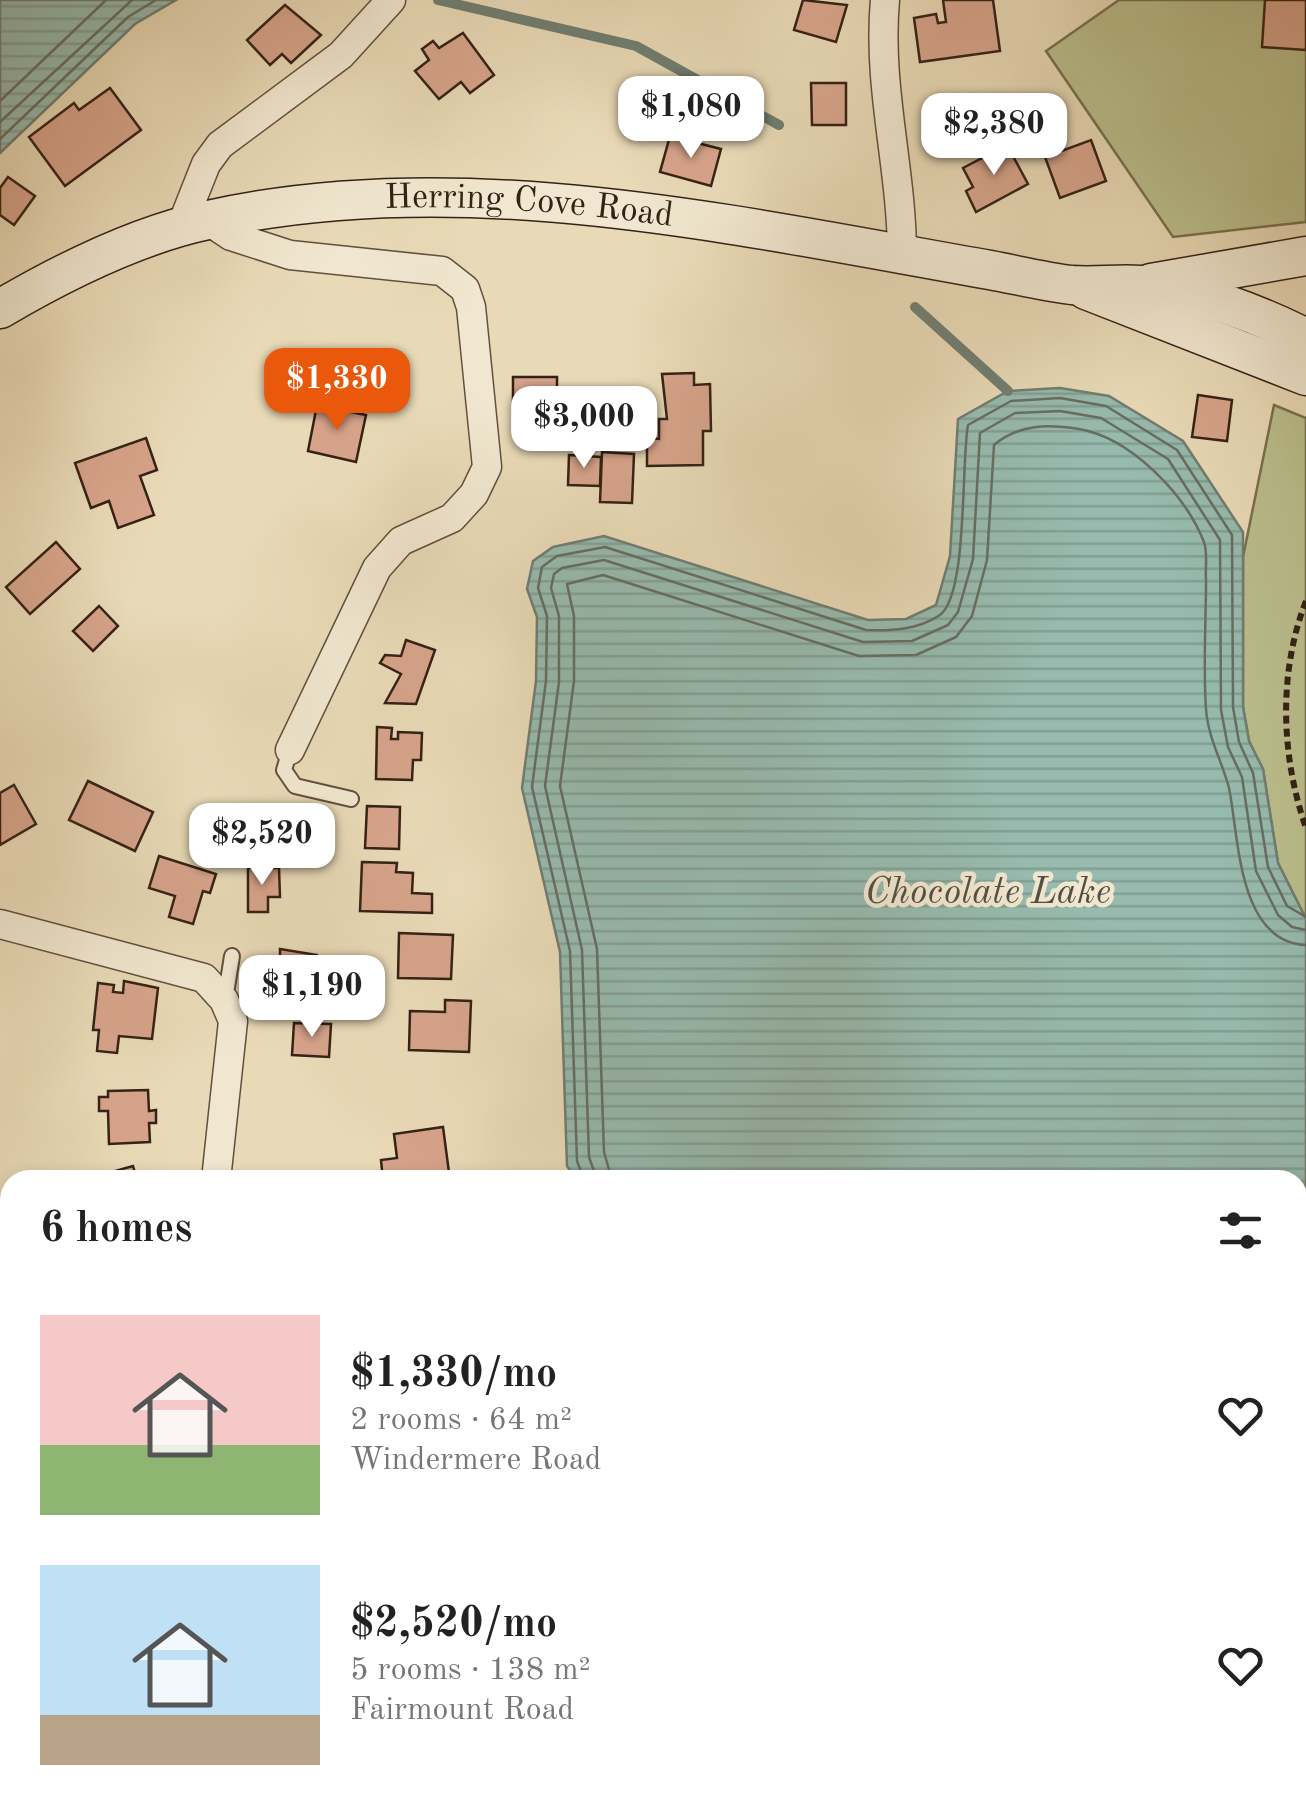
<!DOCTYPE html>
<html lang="en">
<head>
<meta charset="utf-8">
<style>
	:root { --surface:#fff; --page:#f2f2f2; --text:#222; --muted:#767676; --accent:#ea580c }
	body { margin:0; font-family:"Old Standard TT",serif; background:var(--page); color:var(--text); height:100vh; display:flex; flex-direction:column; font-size:38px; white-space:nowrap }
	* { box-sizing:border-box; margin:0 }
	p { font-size:32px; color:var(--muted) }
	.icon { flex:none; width:55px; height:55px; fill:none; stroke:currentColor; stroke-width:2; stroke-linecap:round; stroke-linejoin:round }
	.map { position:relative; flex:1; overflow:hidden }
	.panel { position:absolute; left:0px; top:1170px; width:1308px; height:642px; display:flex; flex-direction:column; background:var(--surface); border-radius:30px 30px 0 0; box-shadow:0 5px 15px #0003 }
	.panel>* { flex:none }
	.price { position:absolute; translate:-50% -85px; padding:0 22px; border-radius:20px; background:#fff; color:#222; font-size:32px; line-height:65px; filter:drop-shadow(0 2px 5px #0008) }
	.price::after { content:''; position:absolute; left:50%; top:60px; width:30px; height:22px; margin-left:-15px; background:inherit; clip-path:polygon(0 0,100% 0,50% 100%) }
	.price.active { background:var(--accent); color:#fff }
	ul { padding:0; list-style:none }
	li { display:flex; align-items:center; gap:30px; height:250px; padding:0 40px }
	li span { display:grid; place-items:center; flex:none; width:280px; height:200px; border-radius:0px; color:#555 }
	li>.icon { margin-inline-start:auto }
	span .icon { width:120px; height:120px; fill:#fffc; stroke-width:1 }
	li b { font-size:42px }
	h2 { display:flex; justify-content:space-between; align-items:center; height:120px; padding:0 40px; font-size:42px }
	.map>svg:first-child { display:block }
	.grass { fill:url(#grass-tufts); stroke:#787051; stroke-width:2.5 }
	.green { fill:#babe8c; stroke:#787051; stroke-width:2.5 }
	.water { fill:url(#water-rules); stroke:#707e72; stroke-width:2.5 }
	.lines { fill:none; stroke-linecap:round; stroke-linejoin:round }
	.shore { stroke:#666e62; stroke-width:2.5 }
	.stream { stroke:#707e72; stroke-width:10 }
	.building { fill:#d7a48b; stroke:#352216; stroke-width:2.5 }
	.service-casing { stroke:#62503e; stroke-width:18 }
	.minor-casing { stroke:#62503e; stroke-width:31 }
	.secondary-casing { stroke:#352216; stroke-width:41 }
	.path { stroke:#352216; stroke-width:6; stroke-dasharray:8 5; stroke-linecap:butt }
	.service { stroke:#f1e7d0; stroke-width:14 }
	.minor { stroke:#f1e7d0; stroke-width:28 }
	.secondary { stroke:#f1e7d0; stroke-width:38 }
	.labels { text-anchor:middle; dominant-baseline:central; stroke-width:9; stroke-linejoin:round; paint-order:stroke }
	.street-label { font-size:35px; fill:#352216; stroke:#f1e7d0 }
	.water-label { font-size:38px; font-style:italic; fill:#525044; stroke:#f1e7d0 }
</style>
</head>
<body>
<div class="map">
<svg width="1306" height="1812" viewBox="0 0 1306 1812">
	<defs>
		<pattern id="grass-tufts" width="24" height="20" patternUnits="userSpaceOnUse" patternTransform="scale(2.5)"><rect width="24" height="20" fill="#babe8c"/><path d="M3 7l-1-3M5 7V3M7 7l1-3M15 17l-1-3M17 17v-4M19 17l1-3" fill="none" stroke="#a0a378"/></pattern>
		<pattern id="water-rules" width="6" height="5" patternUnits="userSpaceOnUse" patternTransform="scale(2.5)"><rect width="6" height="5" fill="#97bbaf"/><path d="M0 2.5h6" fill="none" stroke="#83a096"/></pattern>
	</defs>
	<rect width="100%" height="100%" fill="#e9dab7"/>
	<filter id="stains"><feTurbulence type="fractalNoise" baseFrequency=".002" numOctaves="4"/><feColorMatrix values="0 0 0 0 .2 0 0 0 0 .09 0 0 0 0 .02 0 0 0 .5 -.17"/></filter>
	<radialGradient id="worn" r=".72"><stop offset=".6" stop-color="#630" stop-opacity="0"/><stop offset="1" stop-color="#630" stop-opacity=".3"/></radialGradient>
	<path class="grass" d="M448,1803H518L520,1812H456Z"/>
	<g class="green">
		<path d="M1119,0H1306V222L1173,237L1046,51Z"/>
		<path d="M1274,405L1306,418V919L1278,863L1263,770L1249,741L1243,707V557Z"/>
	</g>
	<g class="water">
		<path d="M0,0H176L135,24L0,153Z"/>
		<path d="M1060,388L1109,396L1183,441L1243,532V707L1249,741L1263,769L1278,863L1306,919V1812H520L518,1803L1298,1802V1180H577L567,1166L560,952L522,788L536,681L537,617L527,589L533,561L553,547L604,536L868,620L906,619L936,605L950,556L958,419L1008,391Z"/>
	</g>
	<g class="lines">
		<g class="shore">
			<path d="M0,101L106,0"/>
			<path d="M0,122L132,0"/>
			<path d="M0,139L128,17L156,0"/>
			<path d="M584,1180L577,1161L570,951L532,787L546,681L547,616L538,588L542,567L557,556L605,547L866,630C891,631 918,630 940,615C968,594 961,462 968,425L1011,401L1060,398L1106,406L1177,450L1232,535L1233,707L1239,742L1253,773L1268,867L1287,906L1306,917"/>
			<path d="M597,1180L589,1157L582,950L545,786L559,682V616L551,588L554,574L562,568L604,560L863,642L912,641L948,625L958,612L973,559L980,433L1015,413L1060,411L1101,418L1168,459L1220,540L1221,710L1228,747L1242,777L1256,871L1278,915L1292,927L1306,930"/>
			<path d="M612,1180L604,1152L597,949L560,786L574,681V616L567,584L603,575L859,656L916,655L956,637L972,616L987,560L994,445C1019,424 1048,424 1079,429C1131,438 1185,494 1204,542C1208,553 1205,568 1206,580C1206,622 1203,667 1206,709C1208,738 1222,761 1229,788C1239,835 1237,942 1306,945"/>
		</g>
		<g class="stream">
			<path d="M438,0L636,46L779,125"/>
			<path d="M915,307L1008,391"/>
		</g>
	</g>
	<g class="building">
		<path d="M803,0L847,5L836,42L794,30Z"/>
		<path d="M943,0H993L1000,51L920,62L914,18L936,14L938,23L946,22Z"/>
		<path d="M1265,0H1306V50L1262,47Z"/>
		<path d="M285,5L321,35L291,63L282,54L270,65L247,40Z"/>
		<path d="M463,33L494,75L470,93L461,82L439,99L415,71L429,60L422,49L433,41L439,48Z"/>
		<path d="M811,83H846V125H812Z"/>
		<path d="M110,88L141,130L65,186L29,137L74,103L79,110Z"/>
		<path d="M670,136L721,149L711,186L660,172Z"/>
		<path d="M1091,140L1106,181L1060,198L1045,157Z"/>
		<path d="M1007,145L1028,184L976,212L966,191L973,187L963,168Z"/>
		<path d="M8,177L35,196L14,225L0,215V188Z"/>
		<path d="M694,373V385L710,384L711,431H703V465L647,466V438L659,439V419H667L662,374Z"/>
		<rect x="513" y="377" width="44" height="33"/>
		<path d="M1198,395L1232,400L1227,441L1192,437Z"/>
		<path d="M317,405L366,415L356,462L308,451Z"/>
		<path d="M146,438L157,470L140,476L154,515L118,528L109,501L91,508L75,463Z"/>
		<path d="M602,452L634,454L632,503L600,502Z"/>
		<path d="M569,455L601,457L600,486L568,485Z"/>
		<path d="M56,542L80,569L30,614L6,587Z"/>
		<path d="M99,606L118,626L93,651L73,631Z"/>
		<path d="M406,640L435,650L416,704L385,703L401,674L380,663L385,655L401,656Z"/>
		<path d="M377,727L392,728L391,739H398V732L422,733L421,760H413L412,780L376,779Z"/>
		<path d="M88,781L153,812L135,851L69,820Z"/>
		<path d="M14,785L36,824L0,845V793Z"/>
		<path d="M367,806L400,807L399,849L365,848Z"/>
		<path d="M159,856L216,874L210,893L203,891L193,924L169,917L175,896L149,888Z"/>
		<path d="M362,862L397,863L396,872L413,873L412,893L432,894V913L360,911Z"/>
		<path d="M248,868H279L280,897H268V912H248Z"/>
		<path d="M399,933L453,935L451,979L398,978Z"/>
		<path d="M280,949L317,955V983H280Z"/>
		<path d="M124,981L158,988L152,1039L119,1036L117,1053L97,1051L99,1030H93L98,983L114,985L113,992L123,993Z"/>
		<path d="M445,1000L471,1001L469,1052L409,1050L410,1011L445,1012Z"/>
		<path d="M294,1023L331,1024L329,1057L292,1055Z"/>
		<path d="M148,1090L149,1111L156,1110V1123H149L150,1142L109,1144L108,1111H99V1097H108V1091Z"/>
		<path d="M443,1127L450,1180H383L381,1160L397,1158L394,1134Z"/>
		<path d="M133,1166L137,1180H83Z"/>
		<path d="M283,1802H326L323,1812H280Z"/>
		<path d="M91,1803L131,1807V1812H89Z"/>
	</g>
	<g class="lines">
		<g class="service-casing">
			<g id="service">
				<path d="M290,750L284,770L295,786L351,799"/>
				<path d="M225,1000L232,956"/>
			</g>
		</g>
		<g class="minor-casing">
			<g id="minor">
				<path d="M885,0C877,87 902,169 902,255"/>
				<path d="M207,220L231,236L290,255L442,271L465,289L471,307L487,467L474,494L452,518L401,541L377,568L290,750"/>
				<path d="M181,227L206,164L220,145L341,55L391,0"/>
				<path d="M0,924L204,978L224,1000L233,1021L216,1180"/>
				<path d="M0,1699L10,1735"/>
				<path d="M31,1802L35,1812"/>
				<path d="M194,1812L199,1802"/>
			</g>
		</g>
		<g class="secondary-casing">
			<g id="secondary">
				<path d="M1151,283L1306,256"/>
				<path d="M1086,290L1306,376"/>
				<path id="s1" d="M0,309C63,272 137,235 208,220C463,163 738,226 990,270C1017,275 1045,282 1072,285C1095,287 1118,283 1140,285C1194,289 1258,314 1306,338"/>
			</g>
		</g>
		<path class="path" d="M1306,601C1278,673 1281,756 1306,828"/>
		<use href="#service" class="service"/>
		<use href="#minor" class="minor"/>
		<use href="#secondary" class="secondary"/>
	</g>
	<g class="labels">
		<g class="street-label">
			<text stroke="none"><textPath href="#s1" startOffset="550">Herring Cove Road</textPath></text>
		</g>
		<g class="water-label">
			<text x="988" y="893">Chocolate Lake</text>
		</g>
	</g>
	<rect width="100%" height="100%" filter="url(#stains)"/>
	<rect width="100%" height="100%" fill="url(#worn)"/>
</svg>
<b class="price" style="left:691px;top:161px">$1,080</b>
<b class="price" style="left:994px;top:178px">$2,380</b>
<b class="price active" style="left:337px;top:433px">$1,330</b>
<b class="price" style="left:584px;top:471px">$3,000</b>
<b class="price" style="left:262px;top:888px">$2,520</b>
<b class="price" style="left:312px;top:1040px">$1,190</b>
<section class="panel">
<h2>6 homes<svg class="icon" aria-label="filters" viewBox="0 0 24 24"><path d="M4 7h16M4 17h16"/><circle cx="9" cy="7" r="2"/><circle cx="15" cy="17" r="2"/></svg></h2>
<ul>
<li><span style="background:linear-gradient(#f6c9c9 65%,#8fb573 0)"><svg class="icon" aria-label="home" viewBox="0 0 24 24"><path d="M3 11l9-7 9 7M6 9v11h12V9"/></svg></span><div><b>$1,330/mo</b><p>2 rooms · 64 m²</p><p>Windermere Road</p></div><svg class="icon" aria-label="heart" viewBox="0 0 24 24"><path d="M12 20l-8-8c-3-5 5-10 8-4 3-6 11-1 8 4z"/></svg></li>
<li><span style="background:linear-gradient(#bfe0f5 75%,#b9a48a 0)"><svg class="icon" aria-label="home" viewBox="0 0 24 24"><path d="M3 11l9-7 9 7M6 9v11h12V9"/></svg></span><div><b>$2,520/mo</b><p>5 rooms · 138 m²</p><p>Fairmount Road</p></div><svg class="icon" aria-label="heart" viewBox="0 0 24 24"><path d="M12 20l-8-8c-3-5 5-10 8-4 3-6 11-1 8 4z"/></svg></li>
</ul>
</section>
</div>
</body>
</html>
